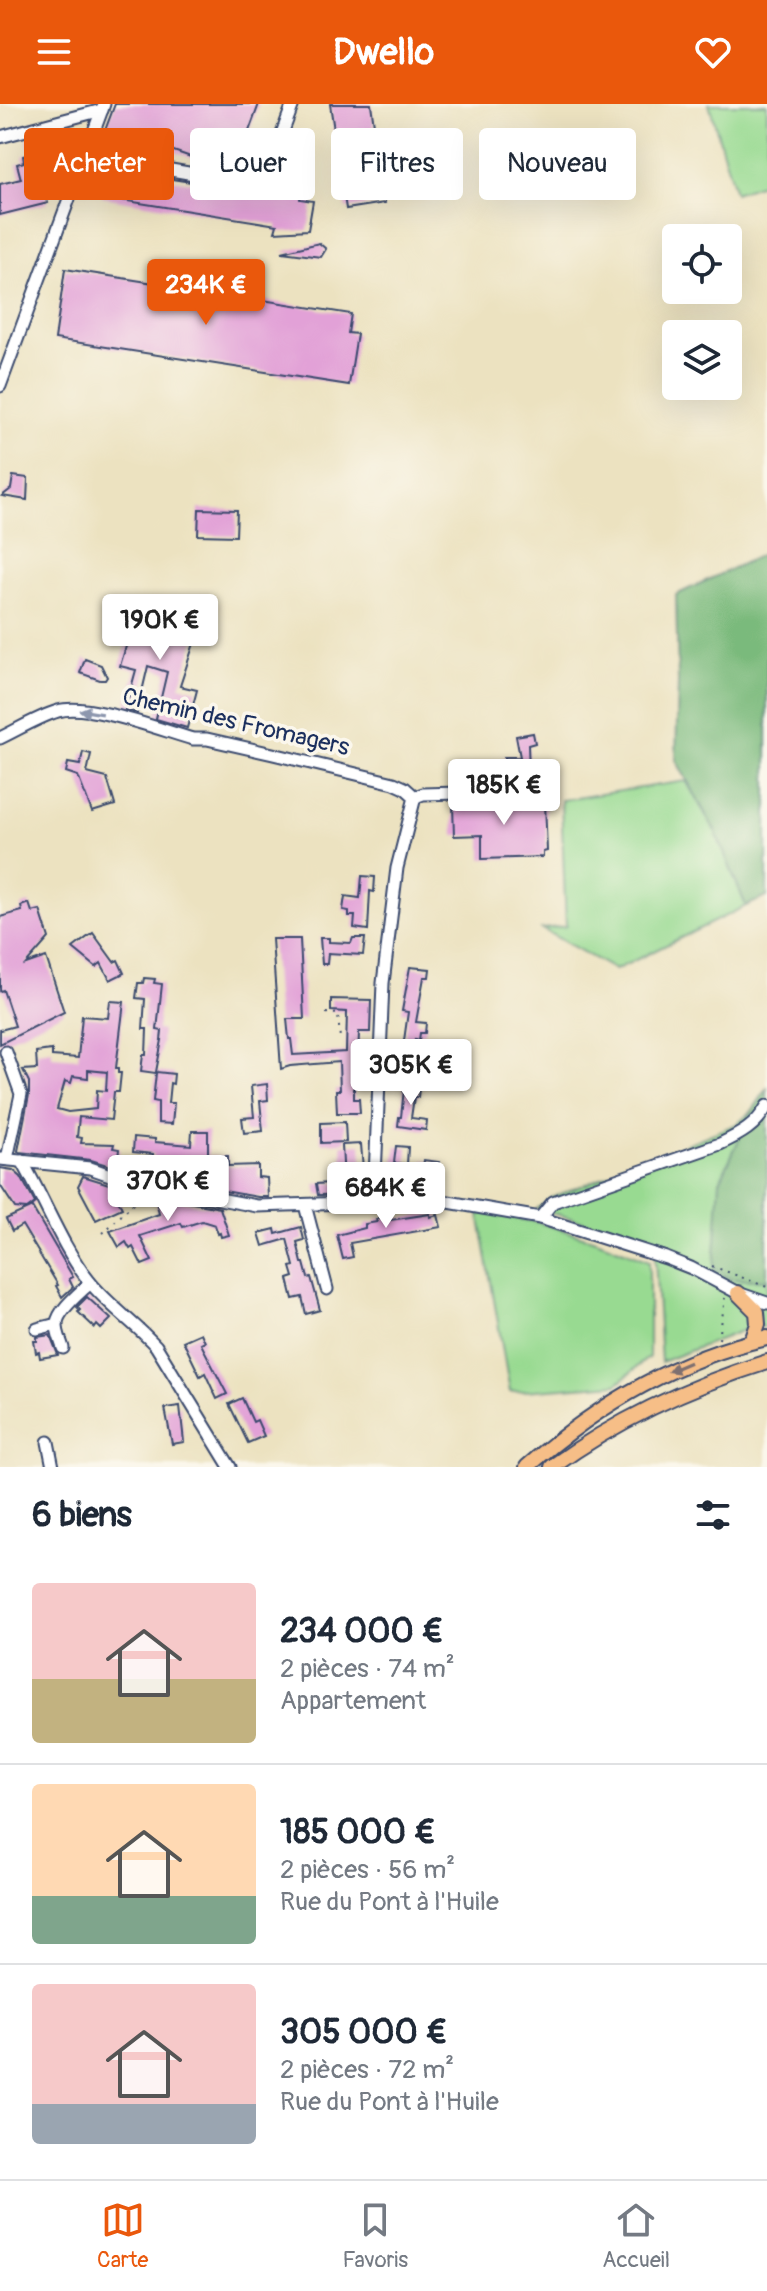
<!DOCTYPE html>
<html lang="fr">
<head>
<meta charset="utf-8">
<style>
	:root { --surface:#fff; --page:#f2f2f3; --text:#1f2937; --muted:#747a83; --line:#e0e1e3; --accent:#ea580c }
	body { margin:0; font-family:Pangolin,sans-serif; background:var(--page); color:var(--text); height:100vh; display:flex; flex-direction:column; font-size:30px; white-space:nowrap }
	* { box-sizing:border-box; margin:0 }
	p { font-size:26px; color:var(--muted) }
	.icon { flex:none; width:44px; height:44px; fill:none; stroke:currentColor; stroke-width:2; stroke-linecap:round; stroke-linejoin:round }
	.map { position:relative; height:1363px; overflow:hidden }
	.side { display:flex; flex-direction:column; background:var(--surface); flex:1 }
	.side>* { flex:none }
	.banner { position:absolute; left:24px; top:24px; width:720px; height:72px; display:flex; gap:16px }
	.tools { position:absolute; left:662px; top:120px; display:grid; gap:16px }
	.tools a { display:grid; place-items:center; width:80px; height:80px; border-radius:8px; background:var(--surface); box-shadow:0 8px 32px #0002; font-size:40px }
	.price { position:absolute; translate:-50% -68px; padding:0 18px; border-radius:8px; background:#fff; color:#222; font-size:26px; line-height:52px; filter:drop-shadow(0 2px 4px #0008) }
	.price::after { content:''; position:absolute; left:50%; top:48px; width:24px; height:18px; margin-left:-12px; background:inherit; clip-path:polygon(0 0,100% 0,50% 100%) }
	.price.current { background:var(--accent); color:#fff }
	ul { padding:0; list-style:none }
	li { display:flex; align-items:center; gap:24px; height:200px; padding:0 32px }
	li+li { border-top:2px solid var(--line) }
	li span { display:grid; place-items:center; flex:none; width:224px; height:160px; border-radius:8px; color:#555 }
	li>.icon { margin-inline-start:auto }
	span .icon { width:96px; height:96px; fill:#fffc; stroke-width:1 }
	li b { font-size:34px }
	h2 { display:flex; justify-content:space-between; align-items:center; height:96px; padding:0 32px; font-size:34px }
	.tag { padding:0 28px; border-radius:8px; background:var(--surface); box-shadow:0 8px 32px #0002; font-size:28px; line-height:72px }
	.tag.current { background:var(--accent); color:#fff }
	header { display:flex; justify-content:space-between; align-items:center; height:104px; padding:0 32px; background:var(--accent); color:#fff; font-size:36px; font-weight:700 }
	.tab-bar { display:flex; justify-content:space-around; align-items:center; height:112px; border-top:2px solid var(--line); background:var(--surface); font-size:22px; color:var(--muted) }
	.tab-bar a { display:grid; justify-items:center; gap:4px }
	.tab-bar .current { color:var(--accent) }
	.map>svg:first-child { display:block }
	.green { fill:#98da91; stroke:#5a8478; stroke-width:2 }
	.forest { fill:#7aba7b; stroke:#4a746c; stroke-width:2 }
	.building { fill:#e2a1d7; fill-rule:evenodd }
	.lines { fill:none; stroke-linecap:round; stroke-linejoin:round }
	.minor-casing { stroke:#3a4a6d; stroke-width:15 }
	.major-casing { stroke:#3a4a6d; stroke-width:18 }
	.path { stroke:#3a4a6d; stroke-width:2; stroke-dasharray:2 6; stroke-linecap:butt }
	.minor { stroke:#fff; stroke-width:11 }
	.major { stroke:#f6be87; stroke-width:14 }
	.oneway { fill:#8d97ae }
	.oneway2 { fill:#7e6f70 }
	.labels { text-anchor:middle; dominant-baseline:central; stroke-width:7; stroke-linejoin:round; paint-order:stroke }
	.street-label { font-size:24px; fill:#1b2f5e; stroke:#fbf7ec }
</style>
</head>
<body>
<header><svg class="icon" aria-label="menu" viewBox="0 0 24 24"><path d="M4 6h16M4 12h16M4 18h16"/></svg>Dwello<svg class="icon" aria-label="heart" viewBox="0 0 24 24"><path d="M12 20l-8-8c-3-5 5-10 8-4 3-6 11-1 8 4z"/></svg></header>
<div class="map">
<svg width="767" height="1363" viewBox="0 0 767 1363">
	<rect width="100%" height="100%" fill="#fbf7ec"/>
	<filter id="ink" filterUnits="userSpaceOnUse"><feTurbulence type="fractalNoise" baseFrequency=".0125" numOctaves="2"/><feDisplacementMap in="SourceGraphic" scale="16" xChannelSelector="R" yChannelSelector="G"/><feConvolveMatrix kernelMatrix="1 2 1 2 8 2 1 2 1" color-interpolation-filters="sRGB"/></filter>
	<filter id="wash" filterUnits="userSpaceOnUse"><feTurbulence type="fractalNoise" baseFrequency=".006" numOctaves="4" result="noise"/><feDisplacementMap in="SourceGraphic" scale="32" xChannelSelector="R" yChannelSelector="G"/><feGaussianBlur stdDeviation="1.8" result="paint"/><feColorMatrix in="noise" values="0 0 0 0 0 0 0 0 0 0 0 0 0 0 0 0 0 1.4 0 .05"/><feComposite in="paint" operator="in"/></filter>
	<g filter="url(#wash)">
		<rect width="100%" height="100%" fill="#ece2c0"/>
		<g class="green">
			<path d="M709,0H767V78L735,89Z"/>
			<path d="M686,677L716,729L746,802L615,866L542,825L566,822L561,696Z"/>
			<path d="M752,1007L720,1077L731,1175L767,1176V1222L741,1227L661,1258L654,1136L537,1105L551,1094L737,1020Z"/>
			<path d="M479,1109L537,1118L599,1137L649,1157V1253L617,1280L510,1288Z"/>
		</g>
		<g class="forest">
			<path d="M767,448V793L746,802L716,729L676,656L678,577L676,491Z"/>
			<path d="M767,985V1176L731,1175L714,1164L720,1077L752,1007Z"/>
		</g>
		<g id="blocks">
			<g class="building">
				<path d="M115,0H259L234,68L165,44L161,54L107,46L101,37Z"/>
				<path d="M330,0H371L385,99L346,105Z"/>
				<path d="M51,28L60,33L67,48L59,50L60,55L52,57L56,72L42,76L48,99L0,111V80L21,75L17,60L24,58L23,52L30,50L27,35Z"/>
				<path d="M282,56L305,59L300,95L313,97L308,126L275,128L277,121L102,93L105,81L111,76L118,75L144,79L146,71L281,92L282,87L274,84L276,67H280Z"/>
				<path d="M319,139L326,145L321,153L282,148Z"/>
				<path d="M65,165L351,210L348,229L357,230L349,281L55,235Z"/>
				<path d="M13,372L28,374L27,396L2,392L11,385Z"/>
				<path d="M199,405L237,406L236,432L198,431Z"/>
				<path d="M114,499L199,524L180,582L197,586L187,624L156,615L167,568L148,562L137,609L125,606L136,566L120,562L134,516L111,509Z"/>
				<path d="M85,555L101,561L107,573L105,576H100L80,569Z"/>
				<path d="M533,629L535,639L528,641L529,667H540L543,682L532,678L504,679V653H520L516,632Z"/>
				<path d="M83,648L91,650L87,669L107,674L115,701L92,708L78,672L66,668L68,659L80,661Z"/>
				<path d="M532,696V698L545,699L547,747L543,748V753L482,755V731L454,732L453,701L470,700V697Z"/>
				<path d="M362,772L375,773L374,788L370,787L368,826L354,824L355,812H349V807L343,806L345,792L360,794Z"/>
				<path d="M29,799L32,808L40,806L49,834L26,860L46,853L64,908L0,940V926L15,922L3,886L0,887V813L22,807L21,802Z"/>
				<path d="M93,829L114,858L118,856L124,869L110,876L101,859L96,863L73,844Z"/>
				<path d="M320,834H329V838L351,839L353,834H365L363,851L328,849L327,860H322Z"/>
				<path d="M272,835H300L304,915H287L289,935H291L293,951L346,948L347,908L331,907V895L371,896L370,928H359L358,957H354V995H359L360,1009H337L336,986H340L339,958L290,962L281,965Z"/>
				<path d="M410,863L430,865L429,873H424L416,918L426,919L425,929H420L419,936L415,935L411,962L396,960L399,944H403L408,908L402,907Z"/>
				<path d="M144,874L155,875L154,879L162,880L157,926L162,927L161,936H162L156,968L174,970L173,980L170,979L168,999H174L172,1020L158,1019V998L153,997L156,969L141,967L143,951H146L147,925H143L145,895L136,894L138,879H143Z"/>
				<path d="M110,897L124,898L116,964H118V969H121L119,988H114L111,1016L79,1013L77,1033L82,1034L81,1039L114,1040L113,1044L119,1045L117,1064L91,1056L19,1048L18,1047L29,991V978L23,966L37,965L36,948L52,946V952L78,954L82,912L108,914ZM88,966L107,968L106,987L97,986L96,1005L68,1008L57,1005L65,977L71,979L73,972L88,974Z"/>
				<path d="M405,976L420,977L418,993H414L411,1014L427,1016L426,1026L398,1022L399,1013H401Z"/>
				<path d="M267,980L268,996L260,997L263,1027L244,1029L242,1014L254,1013L251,982Z"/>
				<path d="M345,1018L346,1038L321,1039V1019Z"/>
				<path d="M192,1027H208V1052H228V1062L258,1061V1073L267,1074L268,1093H258L196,1082L192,1056L163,1054V1056L153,1055V1050L133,1048L134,1033L155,1035V1038L191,1041Z"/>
				<path d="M361,1040L365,1090L318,1091L316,1080L344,1078L342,1041Z"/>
				<path d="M396,1042L408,1043L407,1061L423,1063L424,1056L439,1058L437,1073L412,1070V1075L399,1073L401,1060H406L394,1059Z"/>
				<path d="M0,1064L13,1066L21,1073L35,1099L27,1105L15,1104L0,1081Z"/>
				<path d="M83,1072L109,1080L122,1104L96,1116L78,1082Z"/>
				<path d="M155,1092L220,1104L229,1131L221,1133L220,1129L218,1130L215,1121L202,1117L183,1123L181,1119L140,1132L152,1157L142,1161L133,1143L130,1145L126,1138L119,1143L110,1127L159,1110Z"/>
				<path d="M32,1103L73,1173L69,1175L73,1183L62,1193L56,1182L58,1181L22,1121L12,1127L6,1115Z"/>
				<path d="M430,1110V1113L438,1111L441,1123L350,1139L353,1153L343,1155L337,1131L365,1124V1120L377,1118L376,1115L390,1113L391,1116Z"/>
				<path d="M301,1123L304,1136L297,1138L302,1159H304L308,1174L311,1173L320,1206L306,1210L302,1193L293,1195L288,1175L294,1173L291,1163L294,1162L287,1135L263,1142L259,1129L275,1125L276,1130Z"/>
				<path d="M87,1193L111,1215L101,1225L97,1221L95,1224L78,1208L80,1206L77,1203Z"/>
				<path d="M201,1229L205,1238L201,1240L227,1290L217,1295L205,1269L200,1272L183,1237Z"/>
				<path d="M50,1231L58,1251L40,1254L39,1248L36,1249L34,1237H37V1233Z"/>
				<path d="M242,1294L253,1318L257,1316L264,1332L248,1339L229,1300Z"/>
				<path d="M180,1302L184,1338L172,1340L165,1304Z"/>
			</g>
		</g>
	</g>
	<g filter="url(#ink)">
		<use href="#blocks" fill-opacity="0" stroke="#3a4a6d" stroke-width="2"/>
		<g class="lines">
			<g class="minor-casing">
				<g id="minor">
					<path d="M0,33L102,6"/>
					<path d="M85,51L240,78L254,74L270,62L293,0"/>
					<path d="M0,282L104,0"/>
					<path d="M0,634C19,625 38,613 58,607C88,598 161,626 193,635H207L273,650L394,679L405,684L415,693"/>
					<path d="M415,693L423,690L532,687"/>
					<path d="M6,948L21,990L7,1055"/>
					<path d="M0,1055L90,1064L133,1079L257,1102L437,1096L540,1114L666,1154L691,1164L738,1189L767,1199"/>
					<path d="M22,1057C43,1093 63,1145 89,1177C108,1201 135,1219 156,1242L230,1363"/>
					<path d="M374,1098L383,879L397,764L415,693"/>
					<path d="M305,1101L327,1185"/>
					<path d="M540,1114L553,1098L720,1040C741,1030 756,1022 767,1002"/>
					<path d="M37,1225L57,1220"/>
					<path d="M63,1244C61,1237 56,1227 57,1219C58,1206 81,1188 90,1179"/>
					<path d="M48,1338L53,1363"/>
				</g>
			</g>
			<g class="major-casing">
				<g id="major">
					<path d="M738,1189L757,1208L758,1220L752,1237"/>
					<path d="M527,1363C597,1301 675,1255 767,1234"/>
					<path d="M552,1363C618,1315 690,1282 767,1258"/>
				</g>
			</g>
			<g class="path">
				<path d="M326,909L338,910L340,935"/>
				<path d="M103,1129L135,1098V1093"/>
				<path d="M712,1162L767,1183"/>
				<path d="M719,1235L725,1194"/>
			</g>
			<use href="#minor" class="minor"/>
			<use href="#major" class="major"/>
		</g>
		<defs><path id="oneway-solid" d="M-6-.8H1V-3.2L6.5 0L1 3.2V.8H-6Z" transform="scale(2)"/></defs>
		<use class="oneway" href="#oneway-solid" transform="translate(91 608) rotate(-171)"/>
		<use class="oneway2" href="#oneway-solid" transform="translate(679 1263) rotate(157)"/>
	</g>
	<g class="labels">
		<g class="street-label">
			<text transform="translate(236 618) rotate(13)">Chemin des Fromagers</text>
		</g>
	</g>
</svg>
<div class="tools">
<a><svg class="icon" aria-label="locate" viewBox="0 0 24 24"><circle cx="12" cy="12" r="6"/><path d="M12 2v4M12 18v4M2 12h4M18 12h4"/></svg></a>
<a><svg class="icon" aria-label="layers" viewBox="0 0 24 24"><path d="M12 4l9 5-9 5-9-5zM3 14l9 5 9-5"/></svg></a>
</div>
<b class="price current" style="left:206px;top:223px">234K €</b>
<b class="price" style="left:160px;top:558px">190K €</b>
<b class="price" style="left:504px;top:723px">185K €</b>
<b class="price" style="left:411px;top:1003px">305K €</b>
<b class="price" style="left:168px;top:1119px">370K €</b>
<b class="price" style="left:386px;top:1126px">684K €</b>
<div class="banner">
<a class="tag current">Acheter</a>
<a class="tag">Louer</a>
<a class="tag">Filtres</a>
<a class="tag">Nouveau</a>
</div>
</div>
<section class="side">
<h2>6 biens<svg class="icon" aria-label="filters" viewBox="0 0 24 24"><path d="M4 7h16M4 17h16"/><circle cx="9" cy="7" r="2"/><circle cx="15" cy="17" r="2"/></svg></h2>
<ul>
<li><span style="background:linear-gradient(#f6c9c9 60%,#c2b280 0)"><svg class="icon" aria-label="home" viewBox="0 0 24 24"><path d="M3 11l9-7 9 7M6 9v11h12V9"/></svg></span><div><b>234 000 €</b><p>2 pièces · 74 m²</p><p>Appartement</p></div></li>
<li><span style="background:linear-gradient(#ffd9b3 70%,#7fa58c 0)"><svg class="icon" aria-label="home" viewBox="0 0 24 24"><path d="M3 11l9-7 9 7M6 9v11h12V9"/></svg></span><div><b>185 000 €</b><p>2 pièces · 56 m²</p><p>Rue du Pont à l'Huile</p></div></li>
<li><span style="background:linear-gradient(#f6c9c9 75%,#9aa5b1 0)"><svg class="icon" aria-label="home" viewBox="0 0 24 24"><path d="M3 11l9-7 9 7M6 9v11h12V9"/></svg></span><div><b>305 000 €</b><p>2 pièces · 72 m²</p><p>Rue du Pont à l'Huile</p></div></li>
</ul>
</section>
<nav class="tab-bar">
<a class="current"><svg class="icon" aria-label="map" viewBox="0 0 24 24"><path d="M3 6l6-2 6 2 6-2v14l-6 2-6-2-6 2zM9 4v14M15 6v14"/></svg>Carte</a>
<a><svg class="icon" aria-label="saved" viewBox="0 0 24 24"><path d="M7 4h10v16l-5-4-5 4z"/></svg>Favoris</a>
<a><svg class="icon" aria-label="home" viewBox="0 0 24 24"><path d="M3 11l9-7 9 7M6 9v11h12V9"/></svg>Accueil</a>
</nav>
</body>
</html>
